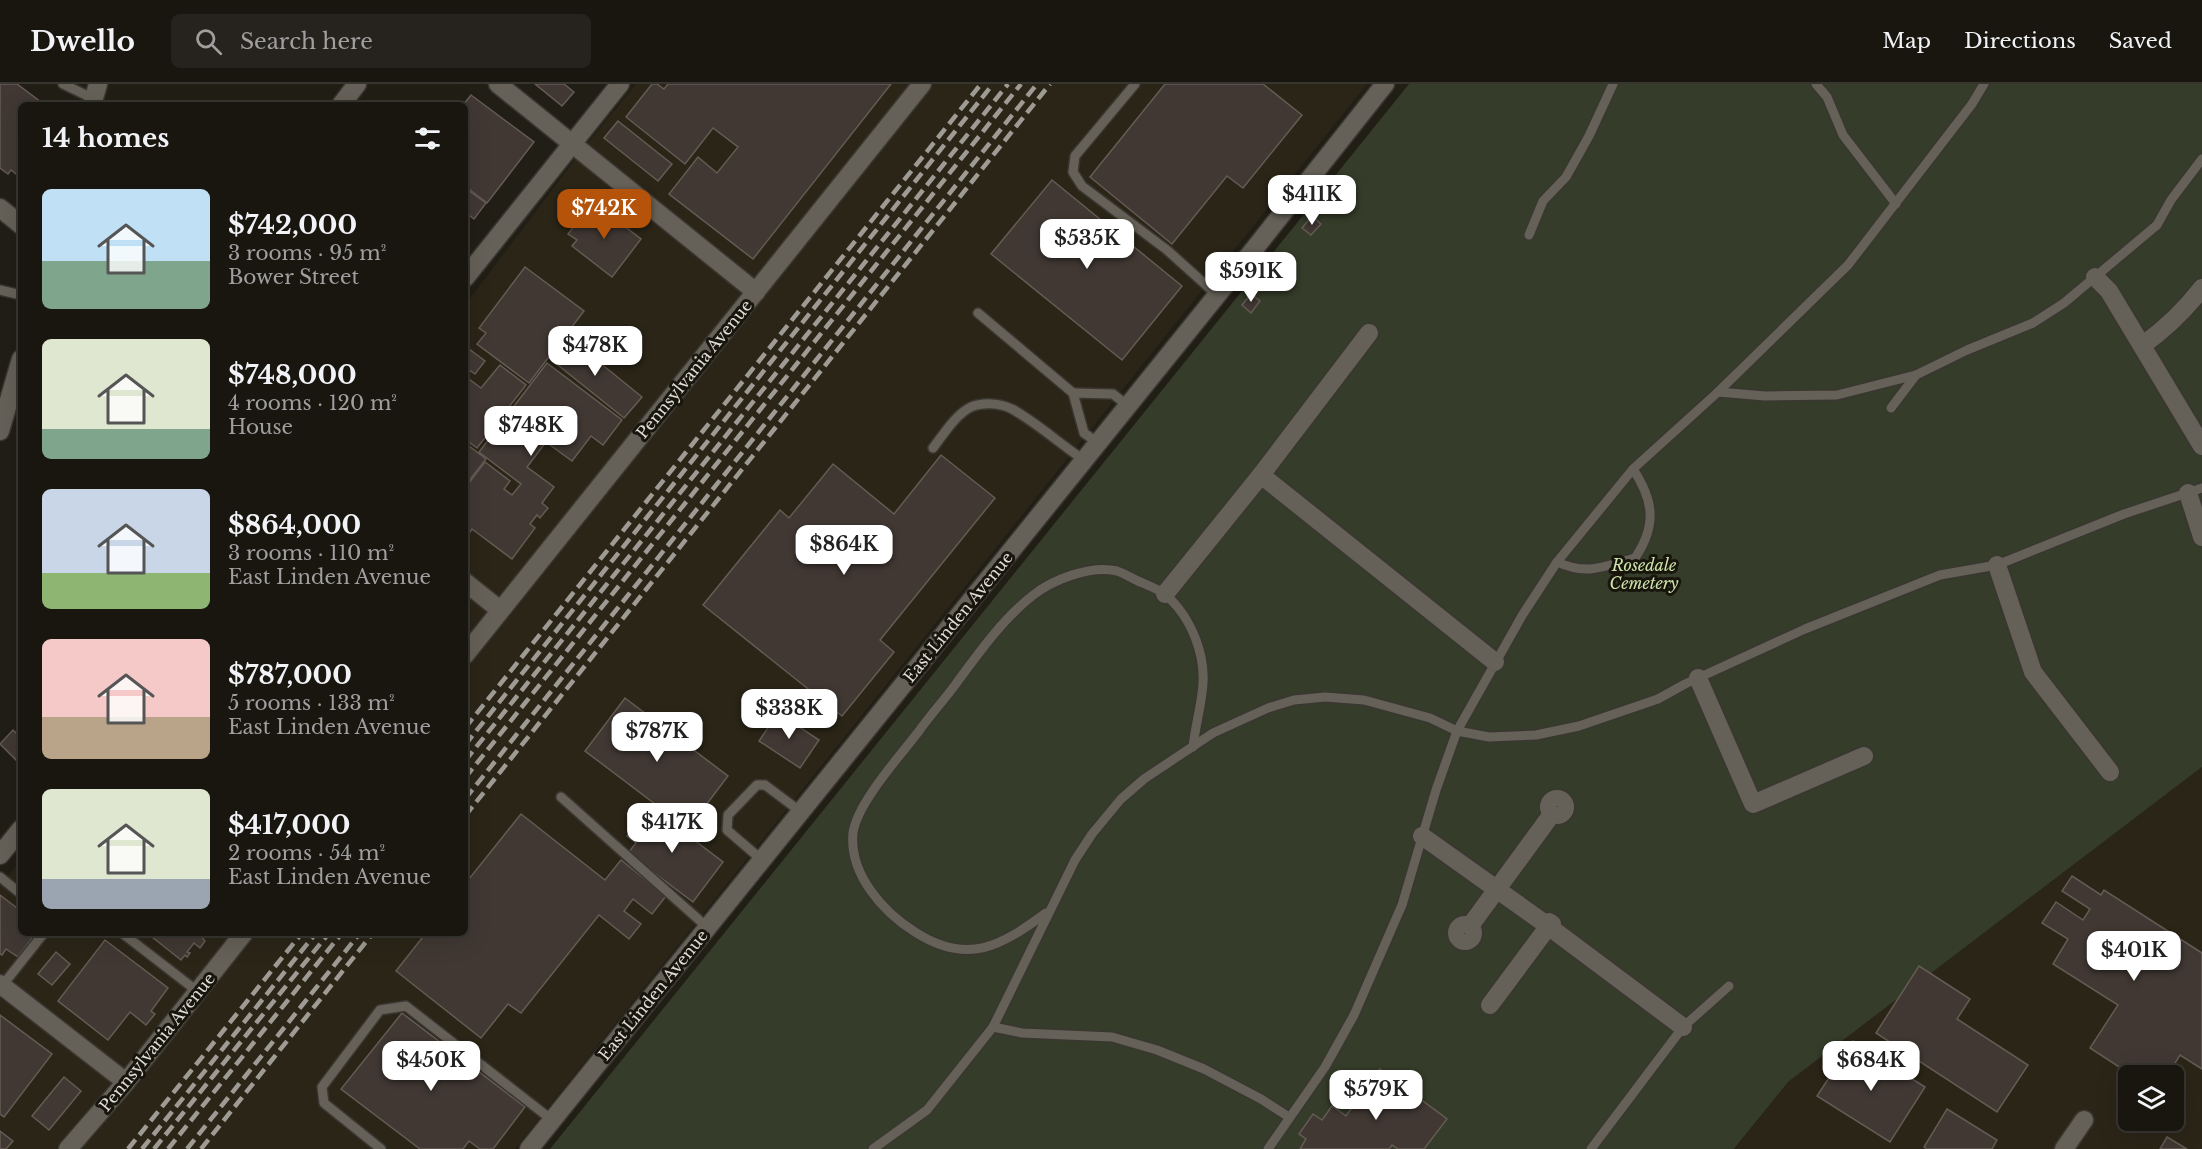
<!DOCTYPE html>
<html lang="en">
<head>
<meta charset="utf-8">
<style>
	:root { --surface:#191610; --page:#26231e; --text:#f1f3f6; --muted:#9f9f9f; --line:#373530; --accent:#b45309 }
	body { margin:0; font-family:"Libre Baskerville",serif; background:var(--page); color:var(--text); height:100vh; display:flex; flex-direction:column; font-size:22px; white-space:nowrap }
	* { box-sizing:border-box; margin:0 }
	p { font-size:20px; color:var(--muted) }
	.icon { flex:none; width:33px; height:33px; fill:none; stroke:currentColor; stroke-width:2; stroke-linecap:round; stroke-linejoin:round }
	.map { position:relative; flex:1; overflow:hidden }
	.panel { position:absolute; left:18px; top:18px; width:450px; height:834px; display:flex; flex-direction:column; background:var(--surface); border-radius:9px; box-shadow:0 6px 24px #0002,0 0 0 2px var(--line) }
	.panel>* { flex:none }
	.fabs { position:absolute; left:2118px; top:981px; display:grid; gap:12px }
	.fabs a { display:grid; place-items:center; width:66px; height:66px; border-radius:9px; background:var(--surface); box-shadow:0 6px 24px #0002,0 0 0 2px var(--line); font-size:30px }
	.price { position:absolute; translate:-50% -51px; padding:0 14px; border-radius:12px; background:#fff; color:#222; font-size:20px; line-height:39px; filter:drop-shadow(0 2px 3px #0008) }
	.price::after { content:''; position:absolute; left:50%; top:36px; width:18px; height:14px; margin-left:-9px; background:inherit; clip-path:polygon(0 0,100% 0,50% 100%) }
	.price.current { background:var(--accent); color:#fff }
	ul { padding:0; list-style:none }
	li { display:flex; align-items:center; gap:18px; height:150px; padding:0 24px }
	li span { display:grid; place-items:center; flex:none; width:168px; height:120px; border-radius:9px; color:#555 }
	li>.icon { margin-inline-start:auto }
	span .icon { width:72px; height:72px; fill:#fffc; stroke-width:1 }
	li b { font-size:26px }
	h2 { display:flex; justify-content:space-between; align-items:center; height:72px; padding:0 24px; font-size:26px }
	header { display:flex; align-items:center; gap:36px; box-sizing:border-box; height:84px; padding:0 30px; background:var(--surface); border-bottom:2px solid var(--line) }
	header strong { font-size:28px }
	nav { display:flex; gap:33px; margin-inline-start:auto; font-size:21px }
	.search { width:420px; height:54px; background:var(--page); display:flex; align-items:center; gap:15px; box-sizing:border-box; padding:0 21px; border-radius:9px; color:var(--muted); font-size:22px }
	.map>svg:first-child { display:block }
	.built { fill:#2a2517; fill-rule:evenodd }
	.green { fill:#353c29 }
	.building { fill:#413833; stroke:#655b55; stroke-width:1.5 }
	.lines { fill:none; stroke-linecap:round; stroke-linejoin:round }
	.lane-casing { stroke:#3a3732; stroke-width:12 }
	.street-casing { stroke:#3a3732; stroke-width:21 }
	.secondary-casing { stroke:#3a3732; stroke-width:21 }
	.lane { stroke:#656158; stroke-width:9 }
	.street { stroke:#656158; stroke-width:18 }
	.secondary { stroke:#656158; stroke-width:18 }
	.rail { stroke:#9d9b94; stroke-width:4.5; stroke-dasharray:12 6; stroke-linecap:butt }
	.labels { text-anchor:middle; dominant-baseline:central; stroke-width:6; stroke-linejoin:round; paint-order:stroke }
	.street-label { font-size:16px; fill:#e0ded8; stroke:#18150d }
	.park-label { font-size:16px; font-style:italic; fill:#cde4aa; stroke:#18150d }
</style>
</head>
<body>
<header>
<strong>Dwello</strong>
<div class="search"><svg class="icon" aria-label="search" viewBox="0 0 24 24"><circle cx="10" cy="10" r="6"/><path d="M15 15l6 6"/></svg>Search here</div>
<nav><a>Map</a><a>Directions</a><a>Saved</a></nav>
</header>
<div class="map">
<svg width="2202" height="1065" viewBox="0 0 2202 1065">
	<rect width="100%" height="100%" fill="#211e16"/>
	<g class="built">
		<path d="M636,0H1367L515,1065H0V802L21,776V849H465V221L586,61Z"/>
		<path d="M2202,683V1065H1735L1788,998ZM2128,992H2174V1036H2128Z"/>
	</g>
	<path class="green" d="M1409,0H2202V683L1788,998L1734,1065H550Z"/>
	<g class="building">
		<path d="M0,0H17L45,21H21V94L11,86L8,90L0,84Z"/>
		<path d="M535,0H564L574,8L562,22Z"/>
		<path d="M652,0H657L664,5L668,0H891L753,175L669,110L698,73L717,89L738,63L713,44L685,80L626,33Z"/>
		<path d="M1165,0H1263L1302,31L1243,104L1227,92L1172,160L1090,93Z"/>
		<path d="M471,11L534,58L487,119L465,102V21H463Z"/>
		<path d="M618,37L672,80L658,97L604,54Z"/>
		<path d="M1052,96L1182,202L1122,276L991,170Z"/>
		<path d="M465,104L486,119L474,135L465,128Z"/>
		<path d="M589,123L598,131L602,125L641,155L612,193L572,162L577,156L568,150Z"/>
		<path d="M1312,132L1321,140L1311,151L1302,144Z"/>
		<path d="M525,183L584,227L529,299L477,260L486,249L479,244Z"/>
		<path d="M1251,210L1260,217L1251,229L1242,221Z"/>
		<path d="M567,252L642,313L624,334L549,274Z"/>
		<path d="M465,262L485,277L475,290L465,283Z"/>
		<path d="M547,279L622,336L603,361L591,352L572,377L546,358L527,383L554,403L542,419L548,424L540,434L537,431L530,440L535,444L512,475L472,445L465,455V404L485,378L510,397L504,405L512,411L521,400L479,368Z"/>
		<path d="M500,281L526,301L477,364L465,355V292L481,304Z"/>
		<path d="M465,359L486,375L465,402Z"/>
		<path d="M941,371L995,414L880,556L894,568L842,632L703,521L780,426L789,434L833,380L894,430Z"/>
		<path d="M625,614L728,692L688,745L585,667Z"/>
		<path d="M778,629L819,656L800,684L759,657Z"/>
		<path d="M13,646L21,654V681L0,660Z"/>
		<path d="M649,722L723,778L693,818L628,769L636,759L627,752Z"/>
		<path d="M521,730L605,796L621,776L666,812L652,830L633,815L624,827L641,840L629,855L599,831L521,929L508,920L481,954L396,887L426,849H465V800Z"/>
		<path d="M2072,792L2101,811L2104,806L2202,869V985L2180,971L2167,992H2133L2090,964L2118,921L2053,880L2068,855L2042,839L2056,818L2083,836L2090,825L2062,807Z"/>
		<path d="M0,811L21,827V849H36L18,873L6,865L2,871L0,870Z"/>
		<path d="M147,849H198L205,857L200,864L194,859L187,868L190,869L187,873L185,871L181,876Z"/>
		<path d="M105,856L168,904L151,927L155,930L146,941L130,928L108,956L58,917Z"/>
		<path d="M56,868L70,880L52,901L38,890Z"/>
		<path d="M1919,882L1970,915L1957,935L2028,981L1997,1028L1876,949Z"/>
		<path d="M402,929L525,1023L493,1065H480L469,1057L463,1065H420L341,1005Z"/>
		<path d="M0,931L52,970L4,1033L0,1030Z"/>
		<path d="M1853,957L1925,1003L1890,1058L1817,1012Z"/>
		<path d="M1380,985L1447,1035L1424,1065H1398L1392,1061L1389,1065H1300L1306,1055L1299,1050L1313,1030L1322,1036L1332,1022L1346,1032Z"/>
		<path d="M64,993L81,1007L49,1046L32,1032Z"/>
		<path d="M1947,1025L1997,1056L1992,1065H1927L1924,1063Z"/>
		<path d="M0,1047L13,1057L6,1065H0Z"/>
		<path d="M2167,1053L2187,1065H2160Z"/>
	</g>
	<g class="lines">
		<g class="lane-casing">
			<g id="lane">
				<path d="M63,0L94,15"/>
				<path d="M1135,0L1075,72L1073,88L1082,102L1167,166L1217,211"/>
				<path d="M1816,0L1827,13L1843,51L1896,120"/>
				<path d="M1529,151L1543,117L1566,93L1589,52L1613,0"/>
				<path d="M0,206L21,211"/>
				<path d="M978,229L1073,309"/>
				<path d="M1718,308L1765,312L1837,311L1916,291"/>
				<path d="M1891,324L1916,291L1967,266L2033,239L2064,219L2157,141L2171,116L2202,75"/>
				<path d="M1098,359L1084,349L1073,309L1113,310L1128,322"/>
				<path d="M933,364C943,351 956,330 971,323C983,318 1000,319 1012,325C1037,339 1060,360 1084,376"/>
				<path d="M1557,478C1588,492 1604,482 1635,474C1657,441 1654,417 1633,385"/>
				<path d="M561,713L707,843"/>
				<path d="M762,776L727,746L728,731L757,701H765L801,728"/>
				<path d="M0,793L21,810"/>
				<path d="M1046,829C1001,862 968,882 915,848C883,828 849,790 853,749C857,719 900,672 919,647C931,630 946,614 958,597C980,567 1003,535 1032,512C1053,495 1091,481 1117,487C1124,489 1131,494 1138,497C1147,501 1159,505 1166,511C1184,527 1196,550 1201,573C1208,603 1196,633 1193,663"/>
				<path d="M122,849L197,907"/>
				<path d="M2,902L44,849"/>
				<path d="M993,943L1022,949L1112,953L1157,966L1204,985L1261,1015L1289,1033"/>
				<path d="M381,1065L324,1019L322,1003L380,926L406,922L552,1036"/>
				<path d="M873,1065L927,1026L993,943L1075,776L1092,750L1121,715L1144,695L1213,649L1268,624L1294,616L1325,613L1364,616L1430,634L1457,647L1489,653L1536,651L1579,642L1658,615L1685,600L1805,545L1940,491L1997,481L2124,430L2202,404"/>
				<path d="M1268,1065L1325,983L1354,931L1402,821L1436,706L1457,647L1523,530L1557,478L1633,385L1718,308L1848,181L1972,20L1984,0"/>
				<path d="M1591,1065L1683,943L1729,902"/>
			</g>
		</g>
		<g class="street-casing">
			<g id="street">
				<path d="M498,0L756,208"/>
				<path d="M92,21L98,0"/>
				<path d="M341,21L357,0"/>
				<path d="M2095,193L2109,207L2202,362"/>
				<path d="M2143,261C2165,245 2185,226 2202,204"/>
				<path d="M0,347L21,275"/>
				<path d="M1261,391L1495,578"/>
				<path d="M2188,409L2202,453"/>
				<path d="M1997,481L2033,588L2110,688"/>
				<path d="M465,498L500,526"/>
				<path d="M1165,510L1261,391L1369,249"/>
				<path d="M465,571L922,0"/>
				<path d="M1698,594L1753,720L1864,672"/>
				<circle cx="1557" cy="723" r="8"/>
				<path d="M1422,752L1544,839"/>
				<circle cx="1465" cy="849" r="8"/>
				<path d="M1470,842L1552,730"/>
				<path d="M1552,845L1683,943"/>
				<path d="M0,900L126,998"/>
				<path d="M1490,921L1545,847L1552,845V840L1549,838"/>
				<path d="M68,1065L126,998L244,849"/>
				<path d="M2064,1065L2084,1036"/>
			</g>
		</g>
		<g class="secondary-casing">
			<g id="secondary">
				<path d="M0,124L21,141"/>
				<path d="M465,194L620,0"/>
				<path d="M0,771L21,745"/>
				<path d="M529,1065L1255,164L1385,0"/>
			</g>
		</g>
		<use href="#lane" class="lane"/>
		<use href="#street" class="street"/>
		<use href="#secondary" class="secondary"/>
		<g class="rail">
			<path d="M465,644L981,0"/>
			<path d="M465,661L993,0"/>
			<path d="M465,677L1008,0"/>
			<path d="M465,694L1021,0"/>
			<path d="M465,715L1037,0"/>
			<path d="M465,732L1050,0"/>
			<path d="M128,1065L302,849"/>
			<path d="M142,1065L316,849"/>
			<path d="M154,1065L329,849"/>
			<path d="M168,1065L342,849"/>
			<path d="M187,1065L360,849"/>
			<path d="M201,1065L373,849"/>
		</g>
	</g>
	<g class="labels">
		<g class="street-label">
			<text transform="translate(694 285) rotate(-51)">Pennsylvania Avenue</text>
			<text transform="translate(958 533) rotate(-51)">East Linden Avenue</text>
			<text transform="translate(653 911) rotate(-51)">East Linden Avenue</text>
			<text transform="translate(157 958) rotate(-51)">Pennsylvania Avenue</text>
		</g>
		<g class="park-label">
			<text x="1644" y="481">Rosedale<tspan x="1644" dy="18">Cemetery</tspan></text>
		</g>
	</g>
</svg>
<div class="fabs">
<a><svg class="icon" aria-label="layers" viewBox="0 0 24 24"><path d="M12 4l9 5-9 5-9-5zM3 14l9 5 9-5"/></svg></a>
</div>
<b class="price" style="left:1312px;top:142px">$411K</b>
<b class="price current" style="left:604px;top:156px">$742K</b>
<b class="price" style="left:1087px;top:186px">$535K</b>
<b class="price" style="left:1251px;top:219px">$591K</b>
<b class="price" style="left:595px;top:293px">$478K</b>
<b class="price" style="left:531px;top:373px">$748K</b>
<b class="price" style="left:844px;top:492px">$864K</b>
<b class="price" style="left:789px;top:656px">$338K</b>
<b class="price" style="left:657px;top:679px">$787K</b>
<b class="price" style="left:672px;top:770px">$417K</b>
<b class="price" style="left:2134px;top:898px">$401K</b>
<b class="price" style="left:431px;top:1008px">$450K</b>
<b class="price" style="left:1871px;top:1008px">$684K</b>
<b class="price" style="left:1376px;top:1037px">$579K</b>
<section class="panel">
<h2>14 homes<svg class="icon" aria-label="filters" viewBox="0 0 24 24"><path d="M4 7h16M4 17h16"/><circle cx="9" cy="7" r="2"/><circle cx="15" cy="17" r="2"/></svg></h2>
<ul>
<li><span style="background:linear-gradient(#bfe0f5 60%,#7fa58c 0)"><svg class="icon" aria-label="home" viewBox="0 0 24 24"><path d="M3 11l9-7 9 7M6 9v11h12V9"/></svg></span><div><b>$742,000</b><p>3 rooms · 95 m²</p><p>Bower Street</p></div></li>
<li><span style="background:linear-gradient(#dfe7d0 75%,#7fa58c 0)"><svg class="icon" aria-label="home" viewBox="0 0 24 24"><path d="M3 11l9-7 9 7M6 9v11h12V9"/></svg></span><div><b>$748,000</b><p>4 rooms · 120 m²</p><p>House</p></div></li>
<li><span style="background:linear-gradient(#c9d6e8 70%,#8fb573 0)"><svg class="icon" aria-label="home" viewBox="0 0 24 24"><path d="M3 11l9-7 9 7M6 9v11h12V9"/></svg></span><div><b>$864,000</b><p>3 rooms · 110 m²</p><p>East Linden Avenue</p></div></li>
<li><span style="background:linear-gradient(#f6c9c9 65%,#b9a48a 0)"><svg class="icon" aria-label="home" viewBox="0 0 24 24"><path d="M3 11l9-7 9 7M6 9v11h12V9"/></svg></span><div><b>$787,000</b><p>5 rooms · 133 m²</p><p>East Linden Avenue</p></div></li>
<li><span style="background:linear-gradient(#dfe7d0 75%,#9aa5b1 0)"><svg class="icon" aria-label="home" viewBox="0 0 24 24"><path d="M3 11l9-7 9 7M6 9v11h12V9"/></svg></span><div><b>$417,000</b><p>2 rooms · 54 m²</p><p>East Linden Avenue</p></div></li>
</ul>
</section>
</div>
</body>
</html>
